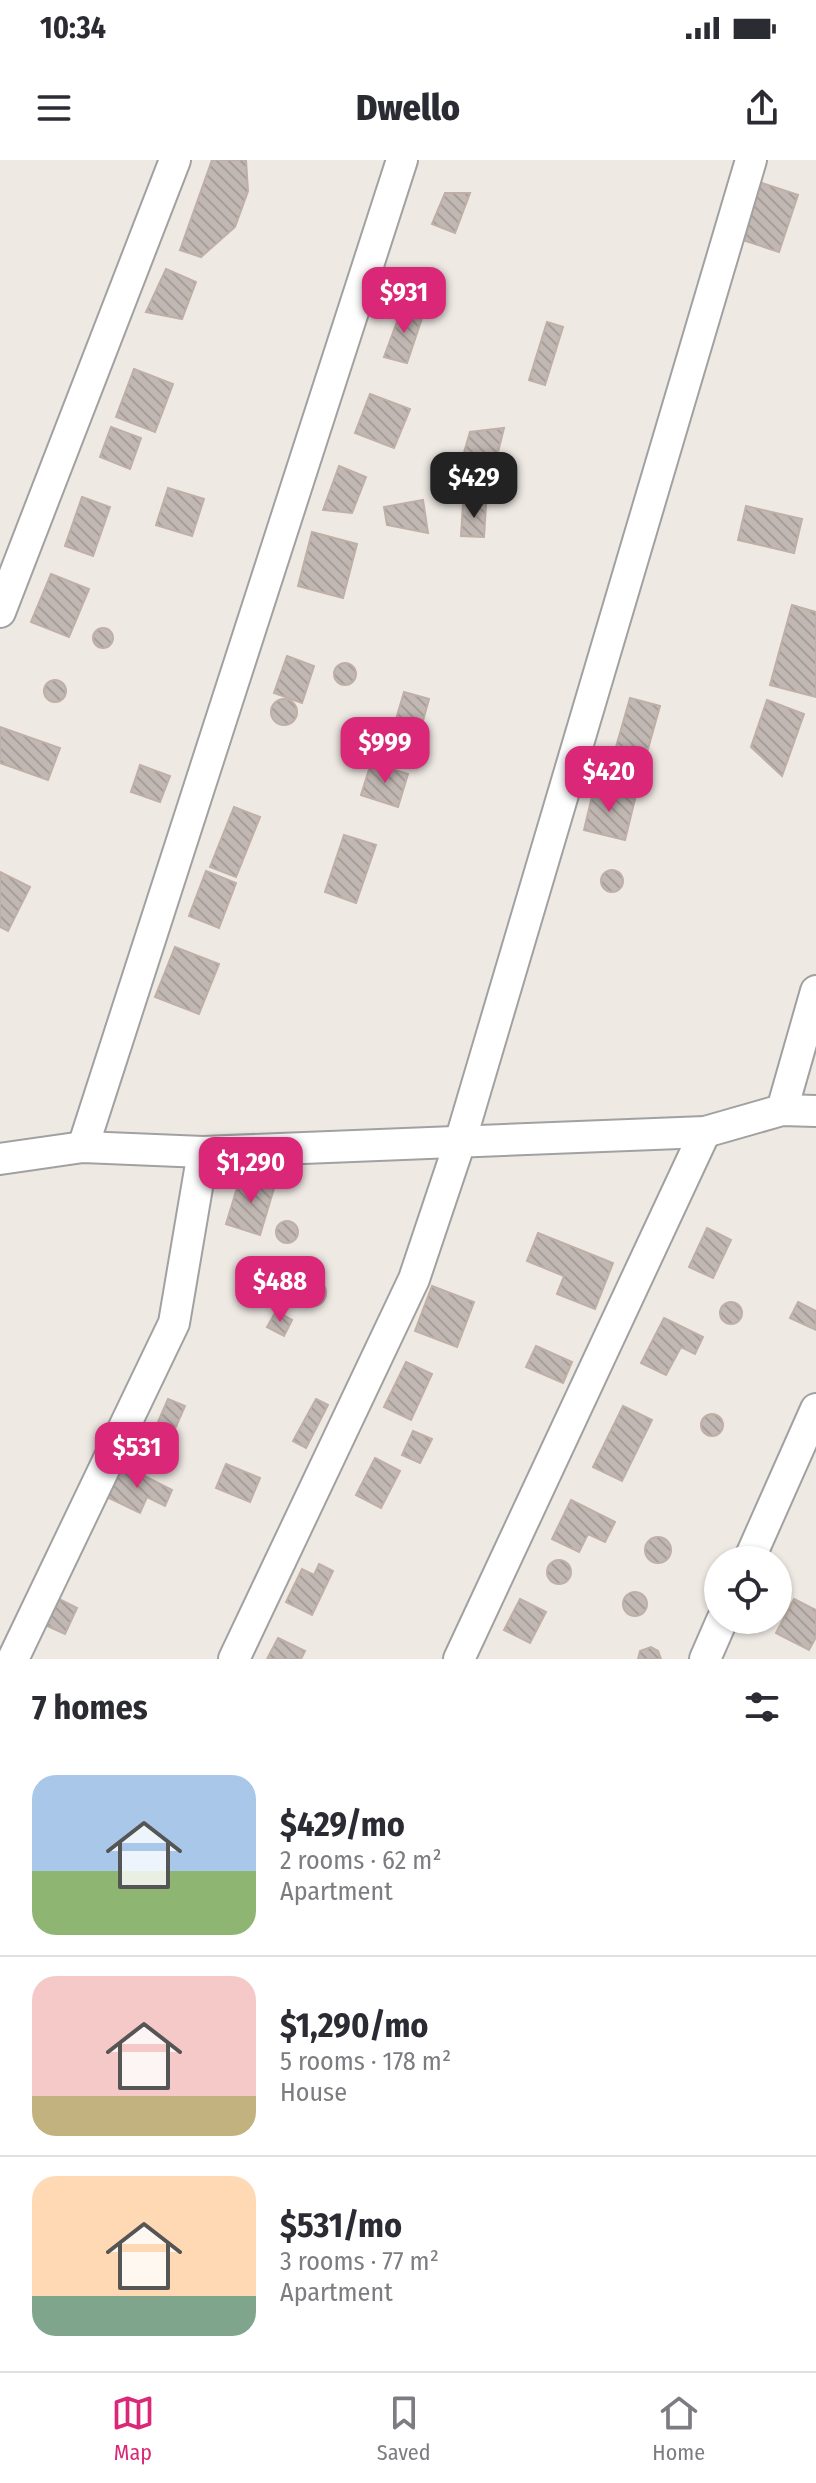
<!DOCTYPE html>
<html lang="en">
<head>
<meta charset="utf-8">
<style>
	:root { --surface:#fff; --page:#f7f7f7; --text:#2b2b33; --muted:#7c7c81; --line:#e1e1e2; --accent:#db2777 }
	body { margin:0; font-family:"Fira Sans Condensed",sans-serif; background:var(--page); color:var(--text); height:100vh; display:flex; flex-direction:column; font-size:30px; white-space:nowrap }
	* { box-sizing:border-box; margin:0 }
	p { font-size:26px; color:var(--muted) }
	.icon { flex:none; width:44px; height:44px; fill:none; stroke:currentColor; stroke-width:2; stroke-linecap:round; stroke-linejoin:round }
	.map { position:relative; height:1499px; overflow:hidden }
	.side { display:flex; flex-direction:column; background:var(--surface); flex:1 }
	.side>* { flex:none }
	.controls { position:absolute; left:704px; top:1386px; display:grid; gap:16px }
	.controls a { display:grid; place-items:center; width:88px; height:88px; border-radius:50%; background:var(--surface); box-shadow:0 2px 6px #0004; font-size:40px }
	.price { position:absolute; translate:-50% -68px; padding:0 18px; border-radius:16px; background:var(--accent); color:#fff; font-size:26px; line-height:52px; filter:drop-shadow(0 2px 4px #0008) }
	.price::after { content:''; position:absolute; left:50%; top:48px; width:24px; height:18px; margin-left:-12px; background:inherit; clip-path:polygon(0 0,100% 0,50% 100%) }
	.price.current { background:#222; color:#fff }
	ul { padding:0; list-style:none }
	li { display:flex; align-items:center; gap:24px; height:200px; padding:0 32px }
	li+li { border-top:2px solid var(--line) }
	li span { display:grid; place-items:center; flex:none; width:224px; height:160px; border-radius:24px; color:#555 }
	li>.icon { margin-inline-start:auto }
	span .icon { width:96px; height:96px; fill:#fffc; stroke-width:1 }
	li b { font-size:34px }
	h2 { display:flex; justify-content:space-between; align-items:center; height:96px; padding:0 32px; font-size:34px }
	.status { display:flex; justify-content:space-between; align-items:center; height:56px; padding:0 40px; background:var(--surface); direction:ltr }
	.status svg { height:22px; fill:currentColor }
	header { display:flex; justify-content:space-between; align-items:center; height:104px; padding:0 32px; background:var(--surface); font-size:36px; font-weight:800 }
	.menu { display:flex; justify-content:space-around; align-items:center; height:112px; border-top:2px solid var(--line); background:var(--surface); font-size:22px; color:var(--muted) }
	.menu a { display:grid; justify-items:center; gap:4px }
	.menu .current { color:var(--accent) }
	.map>svg:first-child { display:block }
	.building { fill:url(#building-back-hatch); stroke:#bfafa6; stroke-width:2 }
	.lines { fill:none; stroke-linecap:round; stroke-linejoin:round }
	.street-casing { stroke:#a1a1a1; stroke-width:34 }
	.street { stroke:#fff; stroke-width:30 }
</style>
</head>
<body>
<div class="status"><b>10:34</b><svg viewBox="0 0 49 12"><path d="M0 12V9h3v3zM5 12V6h3v6zM10 12V3h3v9zM15 12V0h3v12zM26 1h20v11H26zM47 4h2v5h-2z"/></svg></div>
<header><svg class="icon" aria-label="menu" viewBox="0 0 24 24"><path d="M4 6h16M4 12h16M4 18h16"/></svg>Dwello<svg class="icon" aria-label="share" viewBox="0 0 24 24"><path d="M12 15V3M7 8l5-5 5 5M5 13v7h14v-7"/></svg></header>
<div class="map">
<svg width="816" height="1499" viewBox="0 0 816 1499">
	<defs>
		<pattern id="building-back-hatch" width="6" height="6" patternUnits="userSpaceOnUse" patternTransform="scale(2)"><rect width="6" height="6" fill="#c2b8b3"/><path d="M-1 5l2 2M0 0l6 6M5-1l2 2" fill="none" stroke="#a69e9a"/></pattern>
	</defs>
	<rect width="100%" height="100%" fill="#eee9e3"/>
	<g class="building">
		<path d="M212,0H246L248,31L235,67L201,97L180,90Z"/>
		<path d="M759,22L798,35L779,92L740,79Z"/>
		<path d="M445,33H470L455,73L432,64Z"/>
		<path d="M166,109L196,122L182,159L146,152Z"/>
		<path d="M404,143L422,158L407,203L384,197Z"/>
		<path d="M547,162L563,167L545,225L529,220Z"/>
		<path d="M134,209L173,224L155,272L116,257Z"/>
		<path d="M370,234L410,249L394,288L355,273Z"/>
		<path d="M111,267L141,278L130,309L100,297Z"/>
		<path d="M504,268L495,304L463,296L470,272Z"/>
		<path d="M339,306L366,317L352,353L323,350Z"/>
		<path d="M168,328L204,339L192,376L156,365Z"/>
		<path d="M82,337L110,347L93,396L65,386Z"/>
		<path d="M423,340L428,373L387,365L384,347Z"/>
		<path d="M463,344L486,345L484,377L461,376Z"/>
		<path d="M746,346L802,359L794,393L738,380Z"/>
		<path d="M312,372L357,384L343,438L298,426Z"/>
		<path d="M51,414L89,429L69,477L31,462Z"/>
		<path d="M792,445L816,452V537L770,525Z"/>
		<circle cx="103" cy="478" r="10"/>
		<path d="M287,496L314,506L302,543L274,533Z"/>
		<circle cx="345" cy="514" r="11"/>
		<circle cx="55" cy="531" r="11"/>
		<path d="M404,532L429,539L411,604L385,597Z"/>
		<path d="M630,538L660,546L646,596L616,587Z"/>
		<circle cx="284" cy="552" r="13"/>
		<path d="M767,540L804,554L782,616L751,587Z"/>
		<path d="M0,567L60,588L48,620L0,603Z"/>
		<path d="M371,603L408,614L398,647L361,635Z"/>
		<path d="M140,605L170,616L160,642L131,632Z"/>
		<path d="M594,628L635,639L625,680L584,670Z"/>
		<path d="M234,647L260,657L236,717L210,707Z"/>
		<path d="M344,675L376,685L356,743L325,732Z"/>
		<circle cx="612" cy="721" r="11"/>
		<path d="M206,711L236,723L219,768L189,756Z"/>
		<path d="M0,712L30,727L8,771L0,767Z"/>
		<path d="M175,787L219,804L199,854L155,837Z"/>
		<path d="M241,1015L275,1025L260,1075L226,1064Z"/>
		<circle cx="287" cy="1072" r="11"/>
		<path d="M707,1068L731,1080L713,1118L689,1107Z"/>
		<path d="M538,1073L613,1103L595,1149L557,1134L564,1116L527,1101Z"/>
		<circle cx="313" cy="1133" r="13"/>
		<path d="M432,1126L474,1142L457,1187L415,1171Z"/>
		<circle cx="731" cy="1153" r="11"/>
		<path d="M798,1142L816,1151V1170L790,1158Z"/>
		<path d="M276,1151L292,1160L284,1176L267,1167Z"/>
		<path d="M664,1158L703,1177L695,1194L681,1187L666,1215L641,1203Z"/>
		<path d="M536,1186L572,1202L563,1223L526,1207Z"/>
		<path d="M406,1202L432,1214L411,1260L384,1247Z"/>
		<path d="M168,1239L185,1246L175,1269L158,1262Z"/>
		<path d="M316,1239L328,1245L306,1288L293,1281Z"/>
		<path d="M623,1246L652,1260L622,1321L593,1307Z"/>
		<circle cx="712" cy="1265" r="11"/>
		<path d="M413,1271L432,1279L420,1303L402,1295Z"/>
		<path d="M375,1298L400,1311L381,1348L356,1335Z"/>
		<path d="M226,1304L260,1318L250,1342L216,1328Z"/>
		<path d="M123,1305L172,1330L165,1346L147,1337L140,1353L107,1337Z"/>
		<path d="M571,1340L615,1362L605,1382L588,1374L579,1392L552,1379Z"/>
		<circle cx="658" cy="1390" r="13"/>
		<circle cx="559" cy="1412" r="12"/>
		<path d="M319,1404L333,1411L312,1455L286,1442L302,1409L314,1415Z"/>
		<circle cx="635" cy="1444" r="12"/>
		<path d="M57,1438L77,1448L65,1474L45,1465Z"/>
		<path d="M520,1439L546,1452L530,1483L504,1470Z"/>
		<path d="M794,1439L816,1450V1477L809,1490L776,1473Z"/>
		<path d="M278,1478L305,1491L301,1499H267Z"/>
		<path d="M651,1487L658,1491L661,1499H638L640,1491Z"/>
	</g>
	<g class="lines">
		<g class="street-casing">
			<g id="street">
				<path d="M0,452L175,0"/>
				<path d="M782,950L816,831"/>
				<path d="M83,987L402,0"/>
				<path d="M0,999L83,987L203,992L705,972L782,950L816,951"/>
				<path d="M749,1400L816,1249"/>
				<path d="M13,1499L174,1163L203,992"/>
				<path d="M234,1499L414,1119L460,982L751,0"/>
				<path d="M459,1499L705,972"/>
				<path d="M705,1499L722,1460"/>
			</g>
		</g>
		<use href="#street" class="street"/>
	</g>
</svg>
<div class="controls">
<a><svg class="icon" aria-label="locate" viewBox="0 0 24 24"><circle cx="12" cy="12" r="6"/><path d="M12 2v4M12 18v4M2 12h4M18 12h4"/></svg></a>
</div>
<b class="price" style="left:404px;top:175px">$931</b>
<b class="price current" style="left:474px;top:360px">$429</b>
<b class="price" style="left:385px;top:625px">$999</b>
<b class="price" style="left:609px;top:654px">$420</b>
<b class="price" style="left:251px;top:1045px">$1,290</b>
<b class="price" style="left:280px;top:1164px">$488</b>
<b class="price" style="left:137px;top:1330px">$531</b>
</div>
<section class="side">
<h2>7 homes<svg class="icon" aria-label="filters" viewBox="0 0 24 24"><path d="M4 7h16M4 17h16"/><circle cx="9" cy="7" r="2"/><circle cx="15" cy="17" r="2"/></svg></h2>
<ul>
<li><span style="background:linear-gradient(#a9c7e8 60%,#8fb573 0)"><svg class="icon" aria-label="home" viewBox="0 0 24 24"><path d="M3 11l9-7 9 7M6 9v11h12V9"/></svg></span><div><b>$429/mo</b><p>2 rooms · 62 m²</p><p>Apartment</p></div></li>
<li><span style="background:linear-gradient(#f6c9c9 75%,#c2b280 0)"><svg class="icon" aria-label="home" viewBox="0 0 24 24"><path d="M3 11l9-7 9 7M6 9v11h12V9"/></svg></span><div><b>$1,290/mo</b><p>5 rooms · 178 m²</p><p>House</p></div></li>
<li><span style="background:linear-gradient(#ffd9b3 75%,#7fa58c 0)"><svg class="icon" aria-label="home" viewBox="0 0 24 24"><path d="M3 11l9-7 9 7M6 9v11h12V9"/></svg></span><div><b>$531/mo</b><p>3 rooms · 77 m²</p><p>Apartment</p></div></li>
</ul>
</section>
<nav class="menu">
<a class="current"><svg class="icon" aria-label="map" viewBox="0 0 24 24"><path d="M3 6l6-2 6 2 6-2v14l-6 2-6-2-6 2zM9 4v14M15 6v14"/></svg>Map</a>
<a><svg class="icon" aria-label="saved" viewBox="0 0 24 24"><path d="M7 4h10v16l-5-4-5 4z"/></svg>Saved</a>
<a><svg class="icon" aria-label="home" viewBox="0 0 24 24"><path d="M3 11l9-7 9 7M6 9v11h12V9"/></svg>Home</a>
</nav>
</body>
</html>
